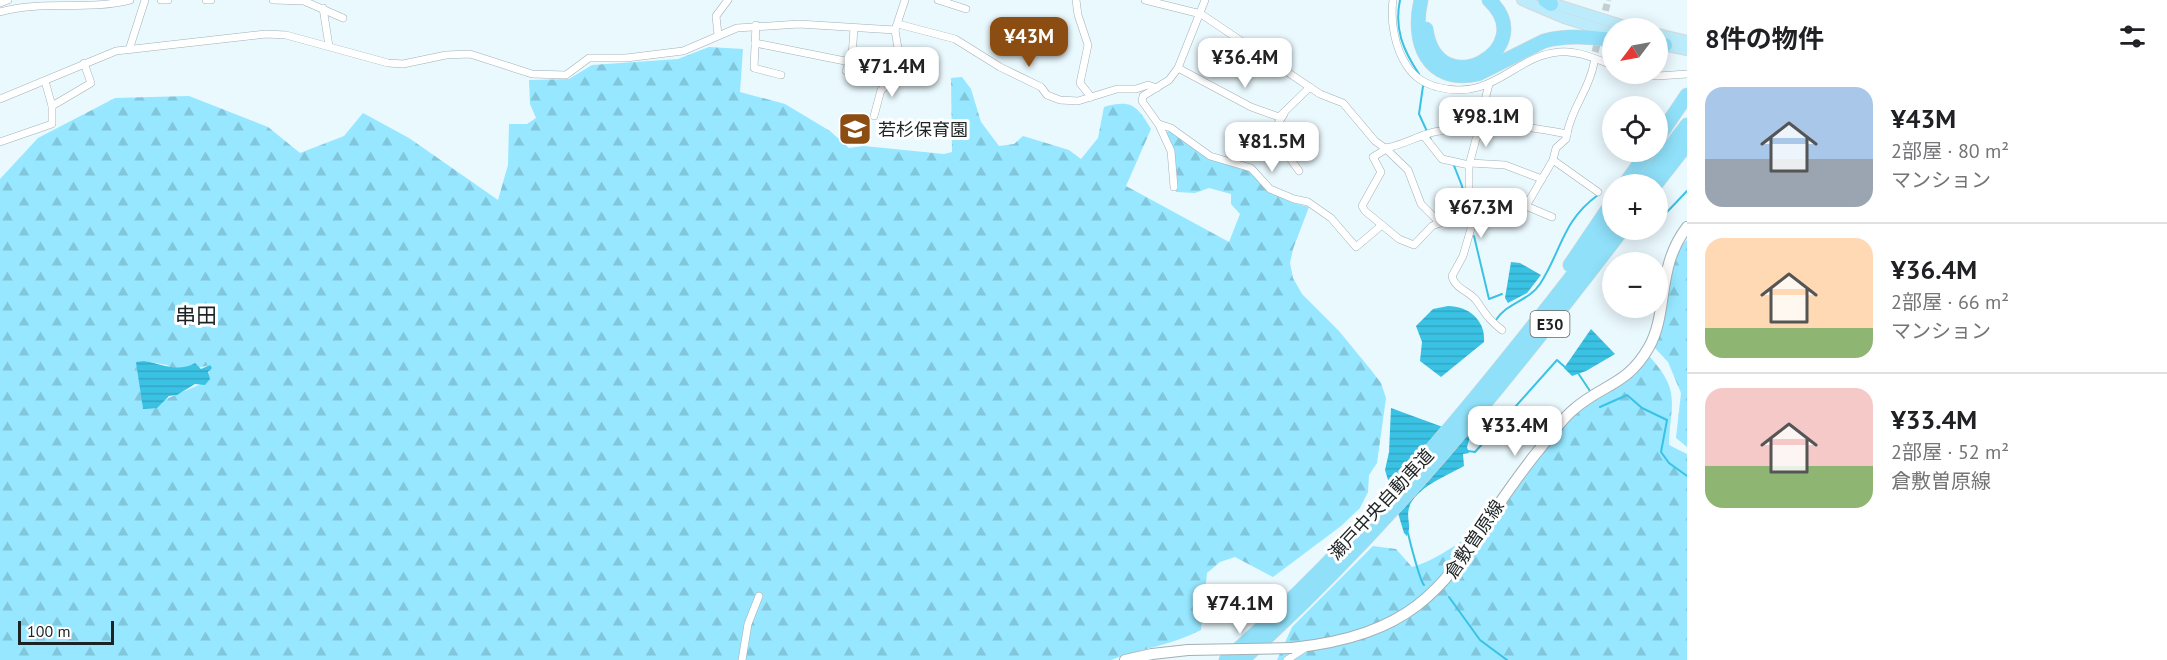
<!DOCTYPE html>
<html lang="ja">
<head>
<meta charset="utf-8">
<style>
	:root { --surface:#fff; --page:#f6f6f6; --text:#202124; --muted:#757577; --line:#e0e0e0; --accent:#8c4d13 }
	body { margin:0; font-family:"PT Sans","Noto Sans JP",sans-serif; background:var(--page); color:var(--text); height:100vh; display:flex; flex-direction:column; font-size:22px; white-space:nowrap }
	* { box-sizing:border-box; margin:0 }
	p { font-size:20px; color:var(--muted) }
	.icon { flex:none; width:33px; height:33px; fill:none; stroke:currentColor; stroke-width:2; stroke-linecap:round; stroke-linejoin:round }
	.map { position:relative; flex:1; overflow:hidden }
	.drawer { display:flex; flex-direction:column; background:var(--surface); width:480px }
	.drawer>* { flex:none }
	.needle { width:39px; rotate:238deg }
	.controls { position:absolute; left:1602px; top:18px; display:grid; gap:12px }
	.controls a { display:grid; place-items:center; width:66px; height:66px; border-radius:50%; background:var(--surface); box-shadow:0 3px 15px #0003; font-size:30px }
	.scale { position:absolute; left:18px; bottom:15px; width:96px; box-sizing:border-box; padding-left:6px; border:3px solid #1d2324; border-top:0; font-size:16px; line-height:21px; white-space:nowrap; color:#1d2324; -webkit-text-stroke:4px #fff; paint-order:stroke }
	.price { position:absolute; translate:-50% -51px; padding:0 14px; border-radius:12px; background:#fff; color:#222; font-size:20px; line-height:39px; filter:drop-shadow(0 2px 3px #0008) }
	.price::after { content:''; position:absolute; left:50%; top:36px; width:18px; height:14px; margin-left:-9px; background:inherit; clip-path:polygon(0 0,100% 0,50% 100%) }
	.price.current { background:var(--accent); color:#fff }
	ul { padding:0; list-style:none }
	li { display:flex; align-items:center; gap:18px; height:150px; padding:0 18px }
	li+li { border-top:2px solid var(--line) }
	li span { display:grid; place-items:center; flex:none; width:168px; height:120px; border-radius:18px; color:#555 }
	li>.icon { margin-inline-start:auto }
	span .icon { width:72px; height:72px; fill:#fffc; stroke-width:1 }
	li b { font-size:26px }
	h2 { display:flex; justify-content:space-between; align-items:center; height:72px; padding:0 18px; font-size:26px }
	main { display:flex; flex:1; min-height:0 }
	.map>svg:first-child { display:block }
	.forest { fill:url(#forest-firs); fill-rule:evenodd }
	.water { fill:url(#water-rules) }
	.lines { fill:none; stroke-linecap:round; stroke-linejoin:round }
	.stream { stroke:#3ac2e4; stroke-width:2 }
	.street-tunnel { stroke:#c1ced2; stroke-width:7; stroke-dasharray:7 3.5; stroke-linecap:butt }
	.street-casing { stroke:#a2b0b5; stroke-width:8 }
	.secondary-casing { stroke:#a2b0b5; stroke-width:12 }
	.primary-casing { stroke:#d6d7d8; stroke-width:12 }
	.highway-casing { stroke:#d6d7d8; stroke-width:15 }
	.street { stroke:#fff; stroke-width:7 }
	.secondary { stroke:#fff; stroke-width:10 }
	.primary { stroke:#bcecfb; stroke-width:10 }
	.highway { stroke:#90e0f9; stroke-width:14 }
	.secondary-bridge-casing { stroke:#a2b0b5; stroke-width:12; stroke-linecap:butt }
	.secondary-bridge { stroke:#fff; stroke-width:10 }
	.labels { text-anchor:middle; dominant-baseline:central; stroke-width:6; stroke-linejoin:round; paint-order:stroke }
	.shield { fill:#fff; stroke:#616566; stroke-width:1.5 }
	.shield-label { font-size:16px; font-weight:bold; fill:#1d2324 }
	.poi-label { font-size:18px; fill:#1d2324; stroke:#fff; text-anchor:start }
	.street-label { font-size:18px; fill:#1d2324; stroke:#fff }
	.quarter-label { font-size:21px; fill:#1d2324; stroke:#fff }
</style>
</head>
<body>
<main>
<div class="map">
<svg width="1687" height="660" viewBox="0 0 1687 660">
	<defs>
		<pattern id="forest-firs" width="22" height="20" patternUnits="userSpaceOnUse" patternTransform="scale(1.5)"><rect width="22" height="20" fill="#96e7ff"/><path d="M5 1l3.5 6h-7zM16 11l3.5 6h-7z" fill="#81c6da"/></pattern>
		<pattern id="water-rules" width="6" height="5" patternUnits="userSpaceOnUse" patternTransform="scale(1.5)"><rect width="6" height="5" fill="#3ac2e4"/><path d="M0 2.5h6" fill="none" stroke="#33a6c3"/></pattern>
	</defs>
	<rect width="100%" height="100%" fill="#eaf9fe"/>
	<g class="forest">
		<path d="M709,47L743,49L740,92L785,104L830,131L849,148L864,146L944,154L952,152L951,78L962,77L971,89L981,122L999,146L1014,144L1023,136L1069,150L1081,159L1098,138L1104,107C1132,99 1137,106 1151,129L1126,186L1229,242L1240,214L1231,204V194L1209,188L1195,193L1176,192L1174,151L1166,132L1170,131L1208,158L1248,170L1267,190L1293,203L1309,207L1293,249L1290,263L1293,278L1302,294L1339,331L1371,370L1381,383L1386,398L1377,463L1369,475L1368,492L1360,508L1341,526L1273,577L1235,557L1220,562L1207,573L1201,630C1173,645 1141,648 1111,660H0V179L38,138L115,98L189,96L268,127L300,153L344,136L363,113L409,138L498,200L508,165L509,124H527L536,118L530,104L529,80L569,79L592,65L678,59ZM144,361L167,365L172,368C184,368 199,369 210,365L208,376L201,384L143,409L139,370Z"/>
		<path d="M1687,240V447L1676,438L1681,393L1668,362L1654,347C1660,313 1661,265 1687,240Z"/>
		<path d="M1649,356C1682,392 1670,403 1669,445L1687,454V660H1277L1292,627L1373,546L1396,549L1412,567C1435,562 1484,528 1500,510C1526,480 1547,438 1578,413C1603,392 1634,386 1649,356Z"/>
	</g>
	<g class="water">
		<path d="M1511,262L1520,263L1541,275L1527,293L1508,303L1505,298Z"/>
		<path d="M1448,306C1468,306 1486,320 1484,342L1441,377L1420,361L1422,342L1416,326L1433,309Z"/>
		<path d="M1591,329L1615,354L1586,371L1572,376L1564,368Z"/>
		<path d="M144,361C162,364 178,373 195,363L201,369L210,365L212,368L208,372L210,379L205,385L195,384L177,395L169,396L157,408L143,409L136,362Z"/>
		<path d="M1391,408L1470,437L1467,447L1469,453L1463,454L1464,466C1446,476 1415,488 1409,508C1406,518 1412,526 1407,536L1404,533L1385,470L1389,452Z"/>
	</g>
	<g class="lines">
		<g class="stream">
			<path d="M1400,0C1394,29 1403,50 1419,74"/>
			<path d="M1423,86L1419,114L1431,140"/>
			<path d="M1453,163L1462,186L1468,221"/>
			<path d="M1660,213L1667,212L1687,191"/>
			<path d="M1474,236L1489,299L1502,294"/>
			<path d="M1496,320C1506,303 1529,301 1540,284C1562,250 1562,221 1598,195"/>
			<path d="M1578,373L1590,391"/>
			<path d="M1600,407L1627,395L1642,408L1667,420L1661,452L1669,463L1687,476"/>
			<path d="M1468,451L1475,452L1557,360L1567,369"/>
			<path d="M1408,533C1410,542 1420,581 1424,585"/>
			<path d="M1449,597L1480,640L1507,660"/>
		</g>
		<g class="street-tunnel">
			<path d="M1603,21L1608,0"/>
			<path d="M1595,52L1599,37"/>
		</g>
		<g class="street-casing">
			<g id="street">
				<path d="M161,0H168"/>
				<path d="M206,0H211"/>
				<path d="M273,0L304,1L343,18"/>
				<path d="M938,0L966,9"/>
				<path d="M1076,0L1078,15L1088,45L1080,83L1091,97"/>
				<path d="M1145,0L1201,14L1320,94L1343,103L1375,141L1385,148C1401,146 1417,136 1434,132C1486,121 1516,124 1567,134C1572,106 1589,91 1594,63"/>
				<path d="M1393,0C1390,22 1395,48 1407,66C1415,78 1424,83 1437,87C1494,102 1513,56 1559,52C1576,50 1596,59 1612,65"/>
				<path d="M0,3L8,0"/>
				<path d="M323,8L329,46"/>
				<path d="M0,12C43,0 87,11 130,0"/>
				<path d="M898,24L955,39L1000,67L1041,87L1047,95L1060,100L1078,101L1117,89H1136L1148,85L1157,88"/>
				<path d="M756,25L754,68L781,75"/>
				<path d="M718,35L716,16L728,0"/>
				<path d="M755,43L850,62"/>
				<path d="M129,50L145,0"/>
				<path d="M1178,68L1251,107L1279,117L1310,87"/>
				<path d="M846,71L852,57L854,28"/>
				<path d="M1645,74L1658,76L1687,74"/>
				<path d="M45,81L52,106"/>
				<path d="M0,99L116,51L266,34L286,35L388,63L403,64L446,55L470,54L532,74L566,75L589,58H626L683,51L737,28L799,24L895,30"/>
				<path d="M1284,114L1272,133L1299,171"/>
				<path d="M874,116L881,90L902,74L895,30L905,0"/>
				<path d="M1159,124L1171,128L1210,156L1251,168L1270,189L1294,199L1308,202L1331,218L1356,247L1382,225"/>
				<path d="M1479,124L1489,84"/>
				<path d="M1423,135L1442,159L1469,165V194L1474,218L1463,256L1452,276C1455,289 1469,291 1476,300C1486,314 1488,319 1502,330"/>
				<path d="M0,142L52,124V106L91,83L84,63"/>
				<path d="M1385,148L1408,170L1421,204L1440,223"/>
				<path d="M1386,149L1373,157L1381,172L1362,206L1365,211L1399,239L1414,245L1432,226L1463,214"/>
				<path d="M1553,160L1598,192"/>
				<path d="M1470,163L1505,165L1542,179"/>
				<path d="M1469,165L1476,139L1486,123"/>
				<path d="M1174,187L1171,151L1159,125L1142,101L1143,96L1169,80L1178,68L1205,0"/>
				<path d="M1552,217L1526,206L1553,160L1556,148L1566,139L1567,134"/>
				<path d="M742,660L748,624L759,596"/>
				<path d="M1287,660L1305,648"/>
			</g>
		</g>
		<g class="secondary-casing">
			<g id="secondary">
				<path d="M1292,648C1449,631 1452,557 1538,451C1549,438 1560,421 1573,410C1602,384 1627,386 1649,347C1669,311 1656,267 1687,227"/>
				<path d="M1125,660L1152,654L1188,650"/>
			</g>
		</g>
		<g class="primary-casing">
			<g id="primary">
				<path d="M1522,0L1564,18L1612,33"/>
				<path d="M1545,1L1631,28"/>
				<path d="M1658,34L1687,41"/>
				<path d="M1658,44L1687,50"/>
			</g>
		</g>
		<g class="highway-casing">
			<g id="highway">
				<path d="M1421,0C1411,42 1427,85 1478,74L1544,41C1567,35 1589,37 1612,40"/>
				<path d="M1545,0L1551,4"/>
				<path d="M1426,29C1437,107 1542,49 1489,0"/>
				<path d="M1658,45H1665"/>
				<path d="M1658,138L1687,95"/>
				<path d="M1625,184L1648,152"/>
				<path d="M1642,184L1687,125"/>
				<path d="M1656,184L1687,144"/>
				<path d="M1570,265L1612,203"/>
				<path d="M1226,660C1372,531 1495,378 1612,224"/>
				<path d="M1242,660C1385,532 1506,382 1622,230"/>
			</g>
		</g>
		<use href="#street" class="street"/>
		<use href="#secondary" class="secondary"/>
		<use href="#primary" class="primary"/>
		<use href="#highway" class="highway"/>
		<g class="secondary-bridge-casing">
			<path id="secondary-bridge" d="M1188,650L1292,648"/>
		</g>
		<use href="#secondary-bridge" class="secondary-bridge"/>
	</g>
	<defs>
		<g id="school-square" transform="scale(1.725)"><rect x="-9" y="-9" width="18" height="18" rx="4" fill="#8c4d13" stroke="#fff"/><path d="M0-5L7-2L0 1L-7-2ZM-4 1L0 2.5L4 1V4Q0 6-4 4Z" fill="#fff"/></g>
	</defs>
	<g fill-rule="evenodd">
		<use href="#school-square" x="855" y="129"/>
	</g>
	<g class="labels">
		<rect class="shield" x="1530.5" y="311" width="39" height="26" rx="4.5"/>
		<g class="shield-label">
			<text x="1550" y="324">E30</text>
		</g>
		<g class="poi-label">
			<text x="878" y="129">若杉保育園</text>
		</g>
		<g class="street-label">
			<text transform="translate(1381 504) rotate(-47)">瀬戸中央自動車道</text>
			<text transform="translate(1474 539) rotate(-56)">倉敷曽原線</text>
		</g>
		<g class="quarter-label">
			<text x="196" y="315">串田</text>
		</g>
	</g>
</svg>
<div class="controls">
<a><svg class="needle" viewBox="-14 -14 28 28"><path d="M0-13l5 13h-10z" fill="#e53935"/><path d="M0 13l5-13h-10z" fill="#757577"/></svg></a>
<a><svg class="icon" aria-label="locate" viewBox="0 0 24 24"><circle cx="12" cy="12" r="6"/><path d="M12 2v4M12 18v4M2 12h4M18 12h4"/></svg></a>
<a>+</a>
<a>−</a>
</div>
<div class="scale">100 m</div>
<b class="price current" style="left:1029px;top:68px">¥43M</b>
<b class="price" style="left:1245px;top:89px">¥36.4M</b>
<b class="price" style="left:892px;top:98px">¥71.4M</b>
<b class="price" style="left:1486px;top:148px">¥98.1M</b>
<b class="price" style="left:1272px;top:173px">¥81.5M</b>
<b class="price" style="left:1481px;top:239px">¥67.3M</b>
<b class="price" style="left:1515px;top:457px">¥33.4M</b>
<b class="price" style="left:1240px;top:635px">¥74.1M</b>
</div>
<section class="drawer">
<h2>8件の物件<svg class="icon" aria-label="filters" viewBox="0 0 24 24"><path d="M4 7h16M4 17h16"/><circle cx="9" cy="7" r="2"/><circle cx="15" cy="17" r="2"/></svg></h2>
<ul>
<li><span style="background:linear-gradient(#a9c7e8 60%,#9aa5b1 0)"><svg class="icon" aria-label="home" viewBox="0 0 24 24"><path d="M3 11l9-7 9 7M6 9v11h12V9"/></svg></span><div><b>¥43M</b><p>2部屋 · 80 m²</p><p>マンション</p></div></li>
<li><span style="background:linear-gradient(#ffd9b3 75%,#8fb573 0)"><svg class="icon" aria-label="home" viewBox="0 0 24 24"><path d="M3 11l9-7 9 7M6 9v11h12V9"/></svg></span><div><b>¥36.4M</b><p>2部屋 · 66 m²</p><p>マンション</p></div></li>
<li><span style="background:linear-gradient(#f6c9c9 65%,#8fb573 0)"><svg class="icon" aria-label="home" viewBox="0 0 24 24"><path d="M3 11l9-7 9 7M6 9v11h12V9"/></svg></span><div><b>¥33.4M</b><p>2部屋 · 52 m²</p><p>倉敷曽原線</p></div></li>
</ul>
</section>
</main>
</body>
</html>
